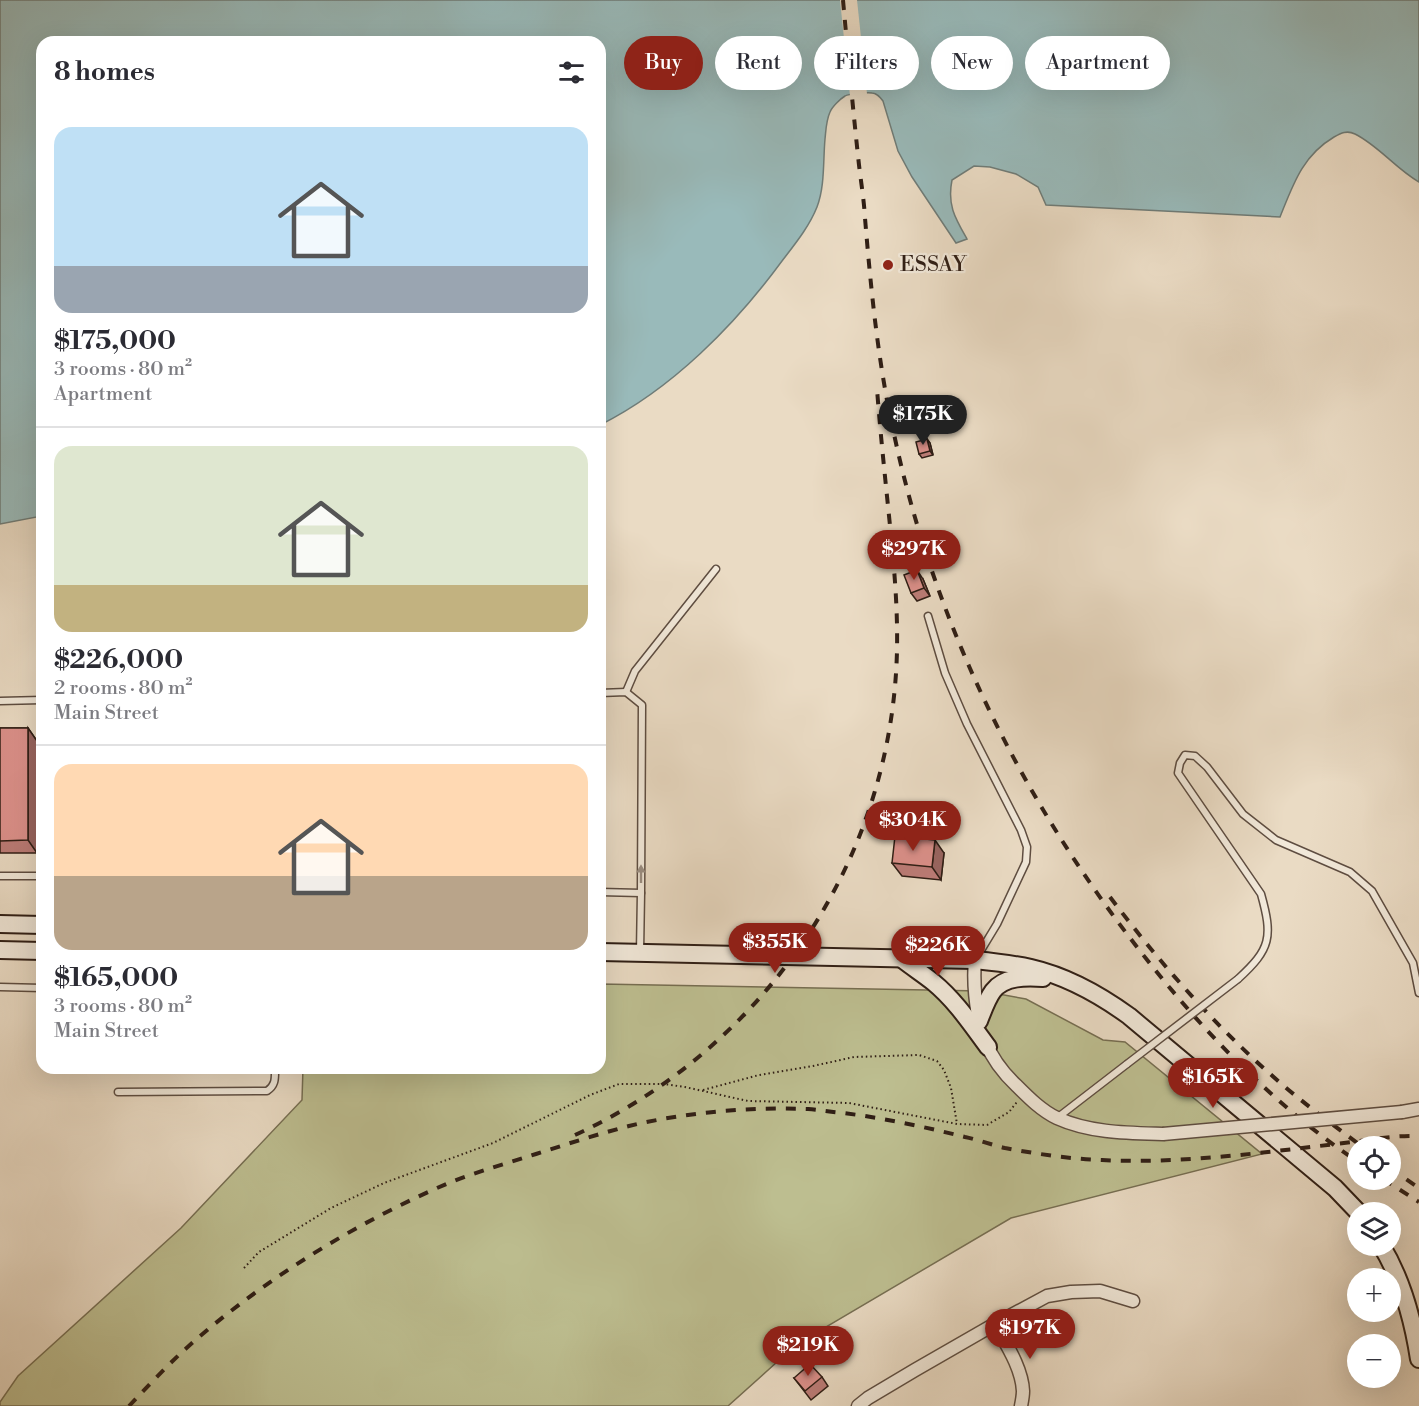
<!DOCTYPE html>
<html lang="en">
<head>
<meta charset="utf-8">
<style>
	:root { --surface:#fff; --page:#f7f7f7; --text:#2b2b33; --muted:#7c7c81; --line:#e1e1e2; --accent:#8f2418 }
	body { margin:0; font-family:"Libre Bodoni",serif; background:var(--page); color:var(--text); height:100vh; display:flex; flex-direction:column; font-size:22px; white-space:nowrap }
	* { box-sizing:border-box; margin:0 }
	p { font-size:20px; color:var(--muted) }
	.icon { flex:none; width:33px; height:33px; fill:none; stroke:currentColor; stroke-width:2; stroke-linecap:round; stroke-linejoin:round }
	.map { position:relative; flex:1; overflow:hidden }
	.panel { position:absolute; left:36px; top:36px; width:570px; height:1038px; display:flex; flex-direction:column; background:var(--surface); border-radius:18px; box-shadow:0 6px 24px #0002 }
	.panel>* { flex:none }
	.top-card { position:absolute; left:624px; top:36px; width:570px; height:54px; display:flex; gap:12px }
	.buttons { position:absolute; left:1347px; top:1136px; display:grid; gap:12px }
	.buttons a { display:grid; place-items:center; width:54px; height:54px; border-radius:50%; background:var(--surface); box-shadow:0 6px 24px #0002; font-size:30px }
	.price { position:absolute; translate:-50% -51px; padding:0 14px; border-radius:21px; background:var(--accent); color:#fff; font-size:20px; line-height:39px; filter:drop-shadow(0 2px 3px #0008) }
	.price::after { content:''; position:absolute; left:50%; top:36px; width:18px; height:14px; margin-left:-9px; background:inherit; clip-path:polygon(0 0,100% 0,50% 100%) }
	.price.active { background:#222; color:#fff }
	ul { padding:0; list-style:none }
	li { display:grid; align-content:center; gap:12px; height:318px; padding:0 18px }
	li+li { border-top:2px solid var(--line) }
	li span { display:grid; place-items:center; height:186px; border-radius:18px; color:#555 }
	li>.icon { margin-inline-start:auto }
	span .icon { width:108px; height:108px; fill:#fffc; stroke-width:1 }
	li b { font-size:26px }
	h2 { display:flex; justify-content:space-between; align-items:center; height:72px; padding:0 18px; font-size:26px }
	.tag { padding:0 21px; border-radius:27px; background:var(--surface); box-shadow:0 6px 24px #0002; font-size:21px; line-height:54px }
	.tag.active { background:var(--accent); color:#fff }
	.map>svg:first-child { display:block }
	.green { fill:#bdbe90; stroke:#766e52; stroke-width:1.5 }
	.water { fill:#99baba; stroke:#6f7c78; stroke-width:1.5 }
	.pier { fill:#eadbc4 }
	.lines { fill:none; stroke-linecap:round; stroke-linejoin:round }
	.service-casing { stroke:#5e4d41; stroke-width:9 }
	.minor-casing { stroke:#5e4d41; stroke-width:15 }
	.secondary-casing { stroke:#2f1e15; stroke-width:20 }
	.path { stroke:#2f1e15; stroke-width:2; stroke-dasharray:1.5 3; stroke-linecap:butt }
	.service { stroke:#f1e8d9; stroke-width:6 }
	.minor { stroke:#f1e8d9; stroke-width:12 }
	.secondary { stroke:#f1e8d9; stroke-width:16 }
	.rail { stroke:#2f1e15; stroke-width:4; stroke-dasharray:10 10; stroke-linecap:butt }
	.service-bridge-casing { stroke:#5e4d41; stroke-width:9; stroke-linecap:butt }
	.minor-bridge-casing { stroke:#5e4d41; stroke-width:15; stroke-linecap:butt }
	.service-bridge { stroke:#f1e8d9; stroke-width:6 }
	.minor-bridge { stroke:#f1e8d9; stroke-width:12 }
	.wall { fill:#bc7c77; stroke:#2f1e15; stroke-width:1.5 }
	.shaded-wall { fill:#996561; stroke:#2f1e15; stroke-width:1.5 }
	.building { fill:#db908a; stroke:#2f1e15; stroke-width:1.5 }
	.oneway { fill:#9a8d81 }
	.poi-dot { fill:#8f2418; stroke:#f1e8d9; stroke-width:2 }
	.labels { text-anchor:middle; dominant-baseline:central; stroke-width:4.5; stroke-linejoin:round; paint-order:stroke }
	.poi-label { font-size:21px; fill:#2f1e15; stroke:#f1e8d9; text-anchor:start }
</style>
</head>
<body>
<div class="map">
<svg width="1419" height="1406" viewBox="0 0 1419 1406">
	<rect width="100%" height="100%" fill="#eadbc4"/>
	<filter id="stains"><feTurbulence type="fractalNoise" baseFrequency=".00333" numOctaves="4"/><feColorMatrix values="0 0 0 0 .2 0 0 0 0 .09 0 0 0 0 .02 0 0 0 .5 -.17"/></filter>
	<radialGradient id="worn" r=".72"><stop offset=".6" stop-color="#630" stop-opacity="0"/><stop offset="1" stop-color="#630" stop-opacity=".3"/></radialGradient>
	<path class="green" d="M600,984L982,991L1026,999L1103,1040L1125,1042L1262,1154L1011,1218L797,1344L728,1406H0V1402L18,1376L181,1228L302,1100L303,1068H600Z"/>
	<path class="water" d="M0,0H1419V182C1396,169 1379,146 1355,134C1347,130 1341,133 1334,137C1302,156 1293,185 1280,217L1046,205L1038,187L1016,174L990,167L974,166L952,180C947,205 955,218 967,239L956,243L912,177L898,151L883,101C880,97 877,93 872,93C868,92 848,94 845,96C840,99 832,107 830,112C826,121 826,130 825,139C823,161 825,186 817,207C809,227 795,244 782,261C735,325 672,389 600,425V42H42V516L0,524Z"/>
	<path class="pier" d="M840,0H857L867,94L850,96Z"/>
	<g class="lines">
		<g class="service-casing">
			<g id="service">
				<path d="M928,616L945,673L967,724L1021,830L1027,847L1026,862L997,924L977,957"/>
				<path d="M626,692L635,671L716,569"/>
				<path d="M600,693L626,692L642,705L641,893L640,952"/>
				<path d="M0,701L42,700"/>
				<path d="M0,876H42"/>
				<path d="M600,892L641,893"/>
				<path d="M1238,979C1271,949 1273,937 1261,894L1178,773L1180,763L1185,755L1195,756L1207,767L1243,814L1276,840L1350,872L1372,891L1413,963L1419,993"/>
				<path d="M0,987L42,988"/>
				<path d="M118,1092L267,1091C276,1085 275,1078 275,1068"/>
				<path d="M1057,1118L1127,1064"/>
			</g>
		</g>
		<g class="minor-casing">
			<g id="minor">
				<path d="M975,960C973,982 975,1000 979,1021"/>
				<path d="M985,1041C992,1058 1004,1074 1017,1086C1029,1098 1042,1111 1057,1118C1090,1133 1128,1133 1163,1134"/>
				<path d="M1402,1112L1419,1109"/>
				<path d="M995,1324C1006,1344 1022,1368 1023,1391C1023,1396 1022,1401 1021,1406"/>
				<path d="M858,1406L868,1398L915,1370L995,1324L1047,1296L1071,1292L1100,1291L1133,1301"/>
			</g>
		</g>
		<g class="secondary-casing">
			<g id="secondary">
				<path d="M0,924L42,925"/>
				<path d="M0,950L42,951"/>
				<path d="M600,952L975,960C994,962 1013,964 1031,968C1066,976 1100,995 1129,1016L1335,1188L1358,1212"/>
				<path d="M902,959C912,967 923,974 933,982C955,1000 971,1024 988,1047"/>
				<path d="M979,1021C983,1011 987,999 993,991C1004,976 1027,977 1043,978"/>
				<path d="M1381,1245C1402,1279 1413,1320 1419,1359"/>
			</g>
		</g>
		<g class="path">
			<path d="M703,1090L759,1075L813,1066L854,1057L919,1055L937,1061L944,1070L951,1088L957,1124"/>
			<path d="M244,1268L259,1252L331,1208L384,1183L493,1143L590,1095L619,1084H664L685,1087L748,1101L849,1103L957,1124L987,1125L1009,1112L1017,1102"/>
		</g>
		<use href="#service" class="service"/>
		<use href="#minor" class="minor"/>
		<use href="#secondary" class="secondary"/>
		<g class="rail">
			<path d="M843,0C848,55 853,110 859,165C861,182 864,200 865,218C871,290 878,363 894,434C935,627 1025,807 1148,961C1208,1037 1277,1107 1358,1162"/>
			<path d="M1110,897C1160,963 1214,1025 1277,1080C1303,1103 1332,1124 1360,1145"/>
			<path d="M575,1135C765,1047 892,861 897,651C898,602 893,555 888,506C884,467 880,428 877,389"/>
			<path d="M1390,1168L1419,1188"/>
			<path d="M1383,1179L1419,1202"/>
			<path d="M129,1406C146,1388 164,1369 182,1352C258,1283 356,1222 451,1182C479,1171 508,1163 536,1154C567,1144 598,1134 629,1126C687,1112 749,1107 808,1109C820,1110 831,1112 843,1113C884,1118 925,1127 965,1137C979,1140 992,1145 1005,1148C1037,1154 1070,1159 1102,1160C1180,1164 1259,1153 1336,1144C1364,1141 1392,1135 1419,1136"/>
		</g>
		<g class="service-bridge-casing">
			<path id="service-bridge" d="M1127,1064L1238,979"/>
		</g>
		<g class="minor-bridge-casing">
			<path id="minor-bridge" d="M1163,1134L1402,1112"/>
		</g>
		<use href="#service-bridge" class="service-bridge"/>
		<use href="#minor-bridge" class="minor-bridge"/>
	</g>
	<g class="wall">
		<path d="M927,439L930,443L933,455L922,458L919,454Z"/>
		<path d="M923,579L930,596L917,601L911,593Z"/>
		<path d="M0,728H28L37,741V853H0Z"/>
		<path d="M944,853L941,880L902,876L892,863Z"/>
		<path d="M822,1377L828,1386L811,1400L794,1378Z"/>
	</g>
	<g class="shaded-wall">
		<path d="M927,439L930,443L933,455L930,451Z"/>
		<path d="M917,570L923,579L930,596L924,588Z"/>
		<path d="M28,728L37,741V853L28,840Z"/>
		<path d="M935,840L944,853L941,880L932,867Z"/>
	</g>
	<g class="building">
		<path d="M927,439L930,451L919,454L916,442Z"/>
		<path d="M917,570L924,588L911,593L904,575Z"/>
		<path d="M0,728H28V840L0,841Z"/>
		<path d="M895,836L935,840L932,867L892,863Z"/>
		<path d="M810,1364L822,1377L805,1391L794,1378Z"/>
	</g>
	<defs><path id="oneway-solid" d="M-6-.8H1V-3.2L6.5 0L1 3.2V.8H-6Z" transform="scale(1.5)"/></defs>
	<use class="oneway" href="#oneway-solid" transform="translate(641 874) rotate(-90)"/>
	<circle class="poi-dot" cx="888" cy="265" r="6"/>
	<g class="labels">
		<g class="poi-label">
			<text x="900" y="265">ESSAY</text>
		</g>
	</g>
	<rect width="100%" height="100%" filter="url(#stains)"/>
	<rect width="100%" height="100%" fill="url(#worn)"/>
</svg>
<div class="buttons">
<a><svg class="icon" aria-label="locate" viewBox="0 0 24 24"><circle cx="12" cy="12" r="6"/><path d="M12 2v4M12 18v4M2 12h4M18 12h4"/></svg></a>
<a><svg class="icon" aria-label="layers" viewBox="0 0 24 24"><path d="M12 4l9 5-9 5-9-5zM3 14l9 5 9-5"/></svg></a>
<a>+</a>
<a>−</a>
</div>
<b class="price active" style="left:923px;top:446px">$175K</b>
<b class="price" style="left:914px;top:581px">$297K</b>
<b class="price" style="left:913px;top:852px">$304K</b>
<b class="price" style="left:775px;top:974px">$355K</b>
<b class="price" style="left:938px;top:977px">$226K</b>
<b class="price" style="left:1213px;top:1109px">$165K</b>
<b class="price" style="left:1030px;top:1360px">$197K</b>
<b class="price" style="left:808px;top:1377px">$219K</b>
<div class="top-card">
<a class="tag active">Buy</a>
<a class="tag">Rent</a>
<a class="tag">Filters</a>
<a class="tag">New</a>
<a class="tag">Apartment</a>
</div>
<section class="panel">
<h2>8 homes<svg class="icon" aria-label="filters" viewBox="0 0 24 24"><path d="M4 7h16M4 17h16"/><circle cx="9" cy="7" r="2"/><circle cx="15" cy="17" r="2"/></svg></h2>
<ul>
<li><span style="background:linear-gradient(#bfe0f5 75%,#9aa5b1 0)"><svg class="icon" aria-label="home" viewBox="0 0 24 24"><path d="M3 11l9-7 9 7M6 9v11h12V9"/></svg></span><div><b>$175,000</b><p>3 rooms · 80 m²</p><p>Apartment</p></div></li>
<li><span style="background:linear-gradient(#dfe7d0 75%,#c2b280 0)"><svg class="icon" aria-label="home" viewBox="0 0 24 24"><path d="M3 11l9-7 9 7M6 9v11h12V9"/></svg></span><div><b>$226,000</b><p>2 rooms · 80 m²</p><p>Main Street</p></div></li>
<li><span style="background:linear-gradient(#ffd9b3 60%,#b9a48a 0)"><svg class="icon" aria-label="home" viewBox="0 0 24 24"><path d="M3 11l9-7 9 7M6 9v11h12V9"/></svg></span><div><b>$165,000</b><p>3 rooms · 80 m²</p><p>Main Street</p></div></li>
</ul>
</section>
</div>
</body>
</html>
